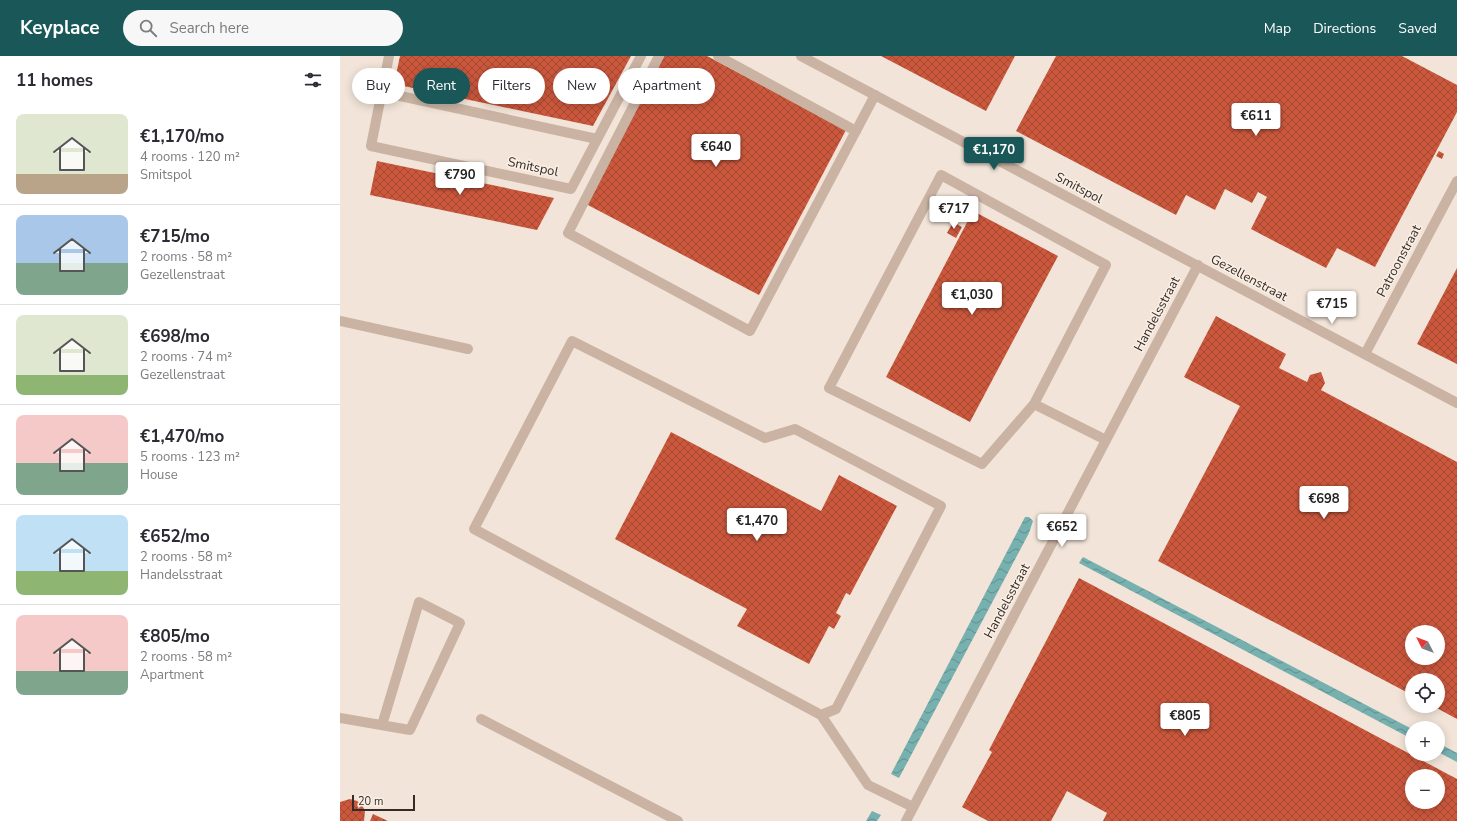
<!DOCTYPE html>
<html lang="en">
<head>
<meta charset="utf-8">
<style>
	:root { --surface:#fff; --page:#f7f7f7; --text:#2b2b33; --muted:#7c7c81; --line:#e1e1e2; --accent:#1a5758 }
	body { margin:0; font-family:"Nunito Sans",sans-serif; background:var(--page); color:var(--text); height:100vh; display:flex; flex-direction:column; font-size:15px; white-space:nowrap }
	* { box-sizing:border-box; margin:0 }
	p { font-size:13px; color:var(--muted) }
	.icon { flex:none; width:22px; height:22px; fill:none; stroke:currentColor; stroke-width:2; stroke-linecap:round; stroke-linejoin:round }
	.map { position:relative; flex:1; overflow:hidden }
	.sheet { display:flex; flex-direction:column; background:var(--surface); width:340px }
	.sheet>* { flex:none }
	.hud { position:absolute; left:12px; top:12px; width:380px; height:36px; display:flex; gap:8px }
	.needle { width:26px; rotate:312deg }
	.controls { position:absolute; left:1065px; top:569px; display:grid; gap:8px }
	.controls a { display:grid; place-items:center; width:40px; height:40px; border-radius:50%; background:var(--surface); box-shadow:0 2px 10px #0003; font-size:20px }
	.scale { position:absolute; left:12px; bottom:10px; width:63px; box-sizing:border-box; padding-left:4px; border:2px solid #352a26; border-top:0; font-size:11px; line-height:14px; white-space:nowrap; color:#352a26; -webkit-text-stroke:3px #faefe4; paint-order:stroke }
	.price { position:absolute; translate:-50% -34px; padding:0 9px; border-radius:4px; background:#fff; color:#222; font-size:13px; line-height:26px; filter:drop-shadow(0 1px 2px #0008) }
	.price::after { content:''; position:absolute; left:50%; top:24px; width:12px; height:9px; margin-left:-6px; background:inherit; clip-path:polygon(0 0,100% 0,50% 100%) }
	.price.selected { background:var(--accent); color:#fff }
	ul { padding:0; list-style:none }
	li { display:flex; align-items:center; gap:12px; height:100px; padding:0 16px }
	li+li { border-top:1px solid var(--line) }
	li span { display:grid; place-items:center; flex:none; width:112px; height:80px; border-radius:8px; color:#555 }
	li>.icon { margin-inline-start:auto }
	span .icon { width:48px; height:48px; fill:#fffc; stroke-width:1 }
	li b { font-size:17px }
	h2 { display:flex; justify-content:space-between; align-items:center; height:48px; padding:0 16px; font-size:17px }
	.pill { padding:0 14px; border-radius:18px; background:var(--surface); box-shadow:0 2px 10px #0003; font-size:14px; line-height:36px }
	.pill.selected { background:var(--accent); color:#fff }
	header { display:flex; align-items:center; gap:24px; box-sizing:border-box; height:56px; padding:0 20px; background:var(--accent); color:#fff }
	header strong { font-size:19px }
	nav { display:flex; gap:22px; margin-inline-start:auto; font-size:14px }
	.search { width:280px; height:36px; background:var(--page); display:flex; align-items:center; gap:10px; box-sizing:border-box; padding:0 14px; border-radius:22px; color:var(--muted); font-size:15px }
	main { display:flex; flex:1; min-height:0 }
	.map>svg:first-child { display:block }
	.water { fill:url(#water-waves) }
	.building { fill:url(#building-cross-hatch); fill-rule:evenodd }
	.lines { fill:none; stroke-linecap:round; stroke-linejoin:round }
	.minor { stroke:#cab3a3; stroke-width:10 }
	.labels { text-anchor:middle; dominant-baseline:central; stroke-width:3; stroke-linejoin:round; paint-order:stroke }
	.street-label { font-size:13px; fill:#352a26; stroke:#faefe4 }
</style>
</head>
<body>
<header>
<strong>Keyplace</strong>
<div class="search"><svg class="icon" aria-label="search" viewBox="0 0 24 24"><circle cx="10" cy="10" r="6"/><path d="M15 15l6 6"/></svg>Search here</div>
<nav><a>Map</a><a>Directions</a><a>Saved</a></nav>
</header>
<main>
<section class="sheet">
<h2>11 homes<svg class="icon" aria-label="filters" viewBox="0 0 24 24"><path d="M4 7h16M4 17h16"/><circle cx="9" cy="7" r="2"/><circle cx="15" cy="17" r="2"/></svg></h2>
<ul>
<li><span style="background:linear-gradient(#dfe7d0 75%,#b9a48a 0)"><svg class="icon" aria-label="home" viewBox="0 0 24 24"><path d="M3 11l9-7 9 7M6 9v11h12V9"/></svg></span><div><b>€1,170/mo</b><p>4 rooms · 120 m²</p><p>Smitspol</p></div></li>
<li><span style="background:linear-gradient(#a9c7e8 60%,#7fa58c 0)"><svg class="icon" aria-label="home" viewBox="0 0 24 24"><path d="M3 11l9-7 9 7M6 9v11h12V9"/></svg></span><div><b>€715/mo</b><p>2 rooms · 58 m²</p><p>Gezellenstraat</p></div></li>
<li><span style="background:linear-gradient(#dfe7d0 75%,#8fb573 0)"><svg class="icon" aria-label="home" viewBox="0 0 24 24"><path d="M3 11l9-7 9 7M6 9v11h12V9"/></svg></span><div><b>€698/mo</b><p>2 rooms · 74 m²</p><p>Gezellenstraat</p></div></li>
<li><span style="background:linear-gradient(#f6c9c9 60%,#7fa58c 0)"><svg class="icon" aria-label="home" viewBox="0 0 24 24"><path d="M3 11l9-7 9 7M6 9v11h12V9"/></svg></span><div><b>€1,470/mo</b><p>5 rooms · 123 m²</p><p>House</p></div></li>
<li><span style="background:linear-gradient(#bfe0f5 70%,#8fb573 0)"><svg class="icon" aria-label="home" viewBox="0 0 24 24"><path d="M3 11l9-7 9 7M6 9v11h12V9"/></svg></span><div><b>€652/mo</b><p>2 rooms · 58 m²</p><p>Handelsstraat</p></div></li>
<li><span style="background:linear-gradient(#f6c9c9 70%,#7fa58c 0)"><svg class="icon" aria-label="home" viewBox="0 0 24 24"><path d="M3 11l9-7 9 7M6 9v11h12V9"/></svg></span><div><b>€805/mo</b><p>2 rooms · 58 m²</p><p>Apartment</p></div></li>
</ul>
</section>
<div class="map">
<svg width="1117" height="765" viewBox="0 0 1117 765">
	<defs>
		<pattern id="water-waves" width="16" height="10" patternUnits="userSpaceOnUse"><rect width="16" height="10" fill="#76b0af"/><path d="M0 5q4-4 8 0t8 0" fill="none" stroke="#628f8e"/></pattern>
		<pattern id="building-cross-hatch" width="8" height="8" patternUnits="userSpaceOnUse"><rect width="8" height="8" fill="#cb583d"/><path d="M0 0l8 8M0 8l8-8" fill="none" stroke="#a64933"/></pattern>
	</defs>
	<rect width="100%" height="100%" fill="#f2e4d8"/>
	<g class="water">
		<path d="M685,461H689L693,465L689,477L559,722L551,718Z"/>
		<path d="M743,501L1072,673V683L739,507Z"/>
		<path d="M1098,687L1117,697V706L1098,696Z"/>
		<path d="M532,755L541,759L537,765H526Z"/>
	</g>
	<g class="building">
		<path d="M60,0H291L253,70L54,28Z"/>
		<path d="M324,0H367L506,74L419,239L246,148Z"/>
		<path d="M541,0H675L646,55Z"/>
		<path d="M716,0H1062L1117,29V56L1035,211L997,192L986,212L911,173L927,141L918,136L912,147L885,133L875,154L846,139L836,159L676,75Z"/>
		<path d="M1099,95L1104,98L1102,103L1096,100Z"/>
		<path d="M37,105L214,142L197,174L30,139Z"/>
		<path d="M633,155L718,200L630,366L546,321Z"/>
		<path d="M613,166L622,171L616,182L607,177Z"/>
		<path d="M1117,212V308L1077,288Z"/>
		<path d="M876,260L946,298L939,312L967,326L970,319L981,316L985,327L981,334L1117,406V663L1093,650H1098V624H1072V639L818,505L900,350L844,321ZM1072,576H1098V602H1072Z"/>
		<path d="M331,376L481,455L499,419L557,450L510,539L506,537L496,557L501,560L494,573L489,570L469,608L397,570L407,553L275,483Z"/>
		<path d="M739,522L1117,723V765H763L767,757L727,735L711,765H648L622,751L652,696L649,694ZM1072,720H1098V746H1072Z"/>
		<path d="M10,743L17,745L22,749L25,755L24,765H0V746Z"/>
		<path d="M33,758L48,765H30Z"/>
	</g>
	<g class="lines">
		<g class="minor">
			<path d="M49,0L31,90L231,133L301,0"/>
			<path d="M319,0L228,177L410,275L535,39"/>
			<path d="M378,0L516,75"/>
			<path d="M461,0L1117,347"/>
			<path d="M42,36L257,83"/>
			<path d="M0,265L128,293"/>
			<path d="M1025,298L1117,125"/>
			<path d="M694,348L766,209L601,119L489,332L642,408L694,348L766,384"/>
			<path d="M481,659L496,653L601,450L455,373L425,382L232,285L134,473L481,659L528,729L573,751"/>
			<path d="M0,662L70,674L120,567L79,546L42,669"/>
			<path d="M141,663L338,765"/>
			<path d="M566,765L858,209"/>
		</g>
	</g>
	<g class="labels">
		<g class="street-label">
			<text transform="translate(193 111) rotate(12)">Smitspol</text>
			<text transform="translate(739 132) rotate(28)">Smitspol</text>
			<text transform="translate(1059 205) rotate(-62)">Patroonstraat</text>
			<text transform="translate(909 222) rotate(28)">Gezellenstraat</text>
			<text transform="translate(817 258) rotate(-62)">Handelsstraat</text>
			<text transform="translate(667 545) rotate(-62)">Handelsstraat</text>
		</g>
	</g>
</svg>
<div class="controls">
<a><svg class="needle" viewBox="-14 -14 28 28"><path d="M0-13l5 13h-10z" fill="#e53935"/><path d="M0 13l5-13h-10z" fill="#7c7c81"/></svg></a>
<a><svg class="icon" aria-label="locate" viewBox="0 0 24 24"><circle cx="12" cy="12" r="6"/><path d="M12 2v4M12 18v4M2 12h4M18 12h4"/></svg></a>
<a>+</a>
<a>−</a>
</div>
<div class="scale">20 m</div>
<b class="price" style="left:916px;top:81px">€611</b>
<b class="price" style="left:376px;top:112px">€640</b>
<b class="price selected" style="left:654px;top:115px">€1,170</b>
<b class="price" style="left:120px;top:140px">€790</b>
<b class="price" style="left:614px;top:174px">€717</b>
<b class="price" style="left:632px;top:260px">€1,030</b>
<b class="price" style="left:992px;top:269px">€715</b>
<b class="price" style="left:984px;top:464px">€698</b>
<b class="price" style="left:417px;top:486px">€1,470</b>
<b class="price" style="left:722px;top:492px">€652</b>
<b class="price" style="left:845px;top:681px">€805</b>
<div class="hud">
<a class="pill">Buy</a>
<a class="pill selected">Rent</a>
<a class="pill">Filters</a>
<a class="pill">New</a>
<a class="pill">Apartment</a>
</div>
</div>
</main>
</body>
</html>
